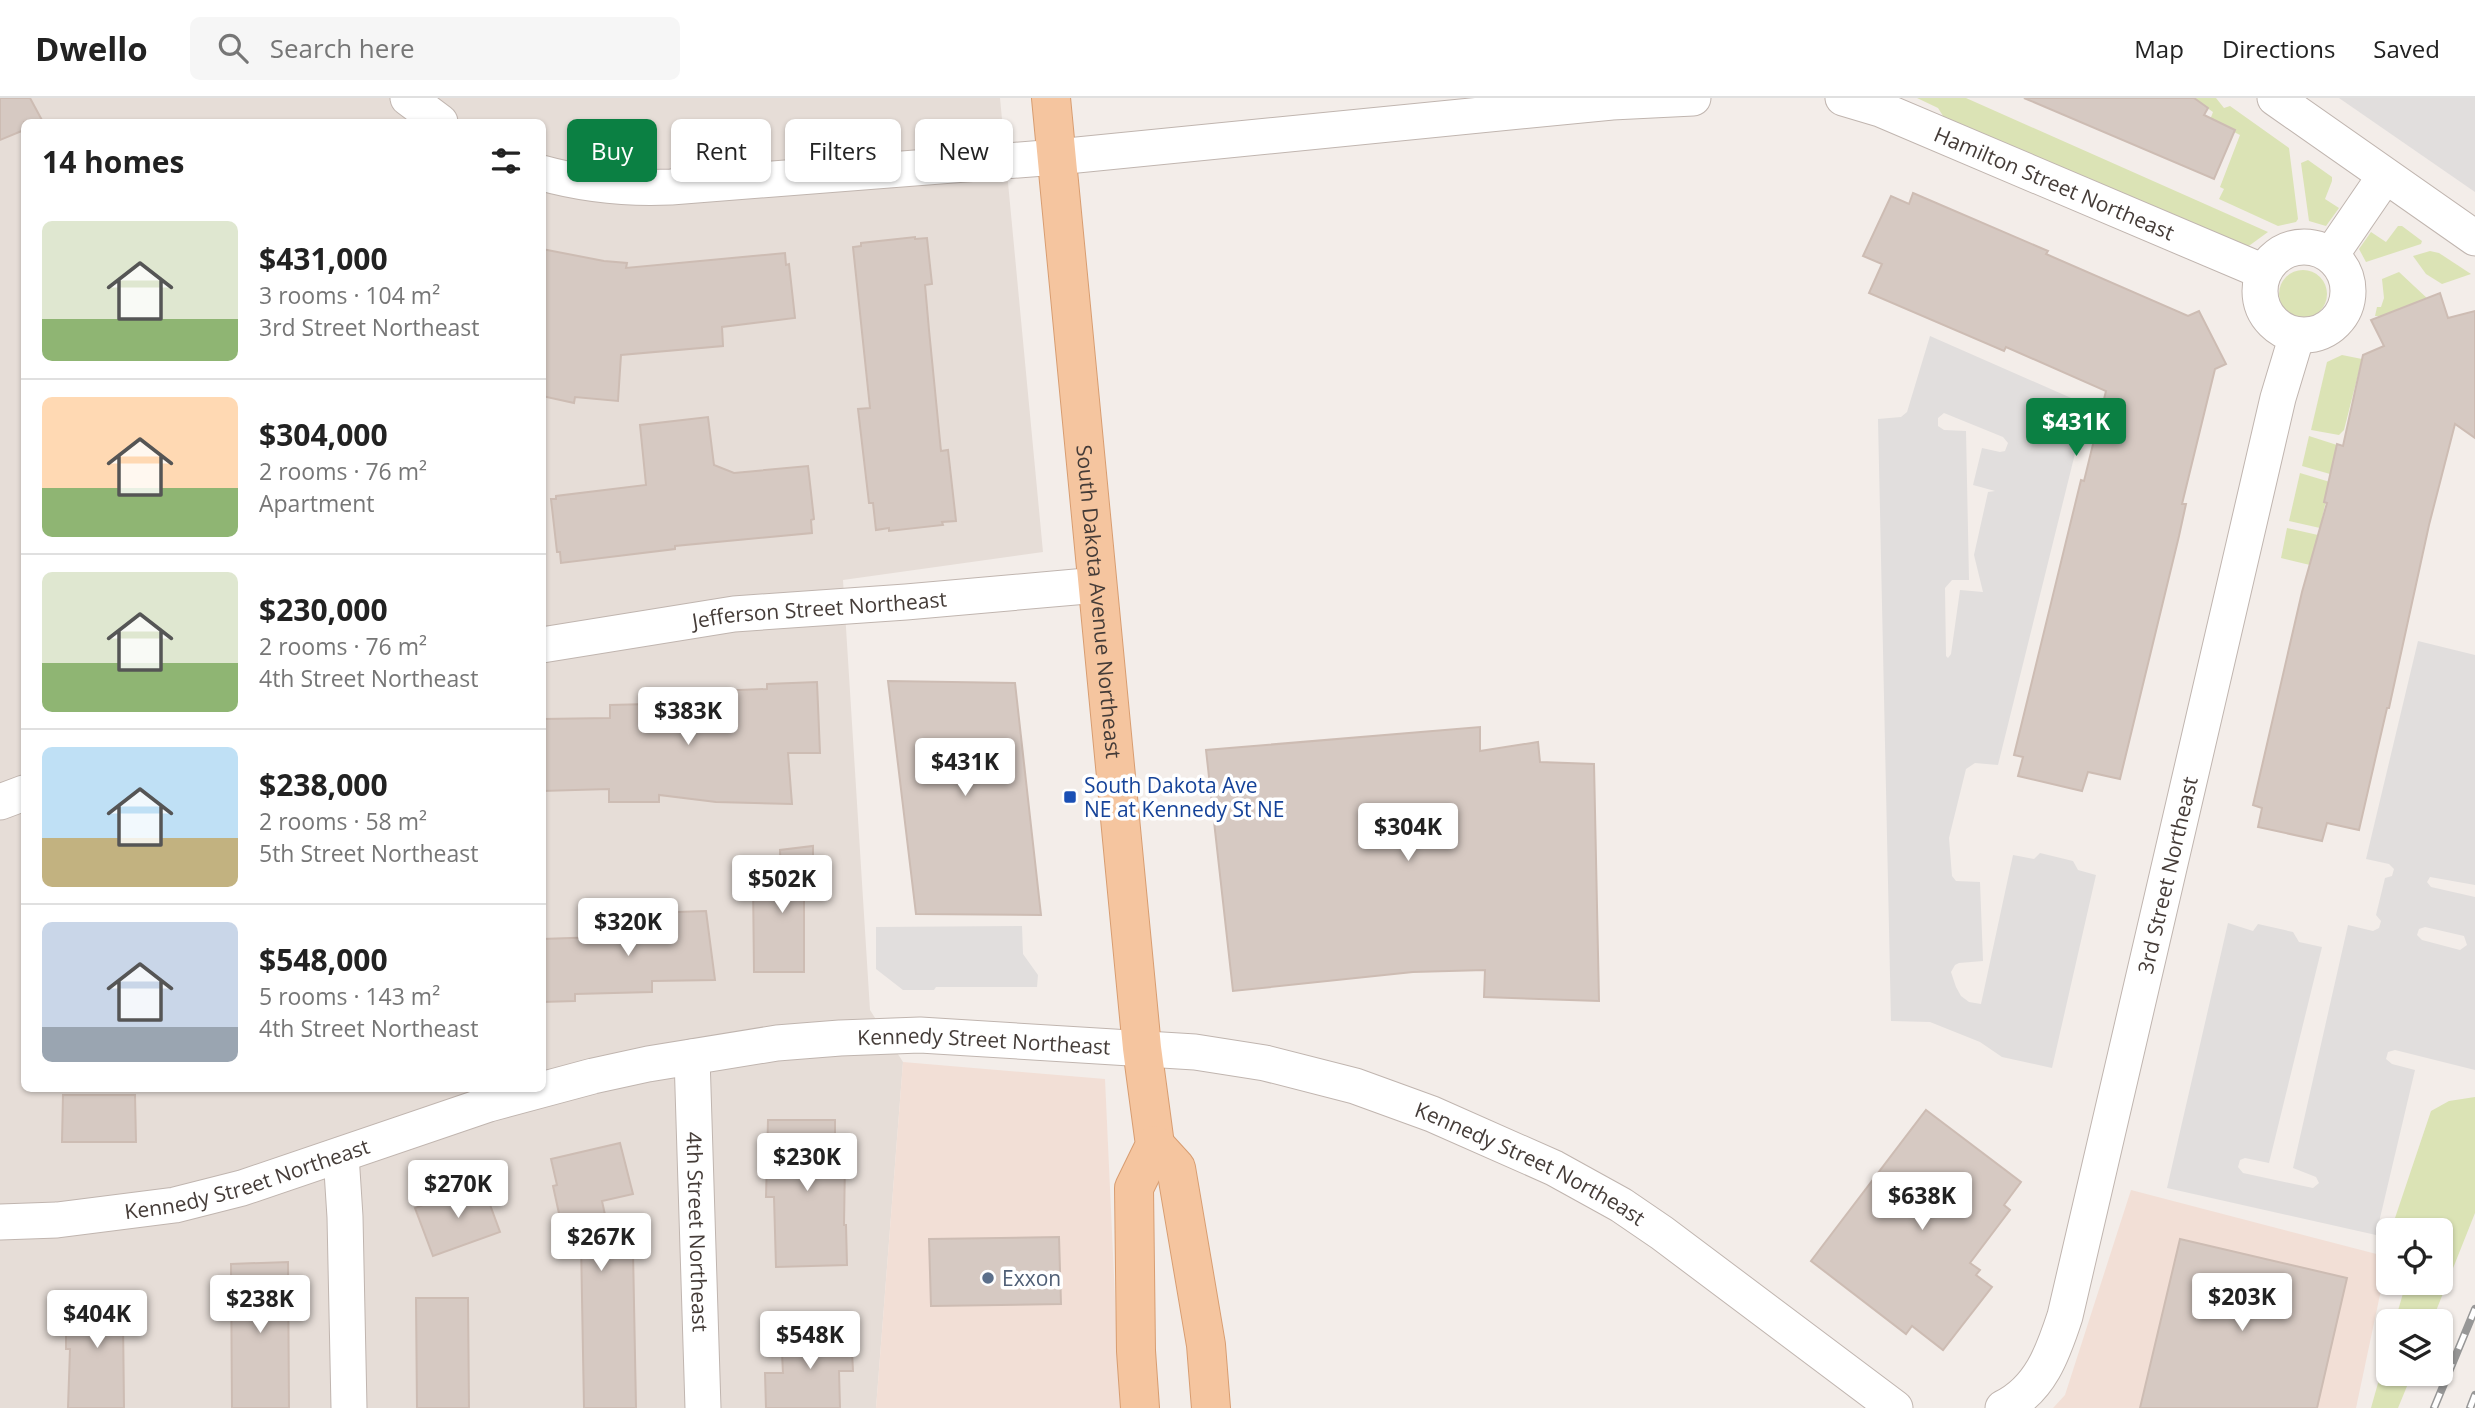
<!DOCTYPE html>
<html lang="en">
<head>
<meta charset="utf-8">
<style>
	:root { --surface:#fff; --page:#f6f6f6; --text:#222; --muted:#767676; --line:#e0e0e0; --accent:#0b8043 }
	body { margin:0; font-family:"Open Sans",sans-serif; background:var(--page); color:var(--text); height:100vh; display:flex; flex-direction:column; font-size:26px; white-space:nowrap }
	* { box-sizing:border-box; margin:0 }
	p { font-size:23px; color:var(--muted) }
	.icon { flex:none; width:38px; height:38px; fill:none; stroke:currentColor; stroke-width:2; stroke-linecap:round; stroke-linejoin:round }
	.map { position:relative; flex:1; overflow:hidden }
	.panel { position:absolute; left:21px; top:21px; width:525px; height:973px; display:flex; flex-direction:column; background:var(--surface); border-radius:10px; box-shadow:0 2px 5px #0004 }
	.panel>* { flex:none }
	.banner { position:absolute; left:567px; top:21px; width:665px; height:63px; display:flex; gap:14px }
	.controls { position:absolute; left:2376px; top:1120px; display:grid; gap:14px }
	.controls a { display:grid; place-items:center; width:77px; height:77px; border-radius:10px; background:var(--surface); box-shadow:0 2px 5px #0004; font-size:35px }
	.price { position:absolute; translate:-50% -60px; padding:0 16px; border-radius:7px; background:#fff; color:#222; font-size:23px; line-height:46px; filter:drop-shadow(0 2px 4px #0008) }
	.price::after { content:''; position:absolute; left:50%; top:42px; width:21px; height:16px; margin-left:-10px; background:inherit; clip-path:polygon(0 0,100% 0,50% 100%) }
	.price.current { background:var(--accent); color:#fff }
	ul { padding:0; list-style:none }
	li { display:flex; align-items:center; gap:21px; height:175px; padding:0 21px }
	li+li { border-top:2px solid var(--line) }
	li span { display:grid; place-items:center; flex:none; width:196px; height:140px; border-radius:10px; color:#555 }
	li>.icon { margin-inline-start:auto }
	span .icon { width:84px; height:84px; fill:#fffc; stroke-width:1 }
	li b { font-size:30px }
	h2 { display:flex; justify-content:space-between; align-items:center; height:84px; padding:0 21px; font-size:30px }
	.chip { padding:0 24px; border-radius:10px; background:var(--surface); box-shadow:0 2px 5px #0004; font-size:24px; line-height:63px }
	.chip.current { background:var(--accent); color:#fff }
	header { display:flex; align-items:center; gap:42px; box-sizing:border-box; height:98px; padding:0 35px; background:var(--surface); border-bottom:2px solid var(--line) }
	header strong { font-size:33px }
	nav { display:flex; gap:38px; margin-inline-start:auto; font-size:24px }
	.search { width:490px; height:63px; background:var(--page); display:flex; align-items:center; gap:18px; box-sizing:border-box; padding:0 24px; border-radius:10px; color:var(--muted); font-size:26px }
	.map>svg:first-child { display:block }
	.residential { fill:#e6ddd7; fill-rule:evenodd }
	.commercial { fill:#f2dfd6 }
	.green { fill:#dbe3b5 }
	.parking { fill:#e1dedd; fill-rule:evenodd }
	.building { fill:#d6c9c2; stroke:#cdbcb3; stroke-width:2 }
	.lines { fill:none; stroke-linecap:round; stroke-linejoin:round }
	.minor-casing { stroke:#c0b5af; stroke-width:37 }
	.major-casing { stroke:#d89d71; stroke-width:40 }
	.minor { stroke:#fff; stroke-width:35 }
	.major { stroke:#f5c59f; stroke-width:38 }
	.rail-casing { stroke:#979797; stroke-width:8 }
	.rail { stroke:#fff; stroke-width:5; stroke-dasharray:16; stroke-linecap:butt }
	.transit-dot { fill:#1a4fb4; stroke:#fff; stroke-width:2.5 }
	.service-dot { fill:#5c6f8a; stroke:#fff; stroke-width:2.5 }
	.labels { text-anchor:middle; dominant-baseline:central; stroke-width:7; stroke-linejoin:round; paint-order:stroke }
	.street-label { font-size:21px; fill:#453c38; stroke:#fff }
	.transit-label { font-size:21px; fill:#164399; stroke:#fff; text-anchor:start }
	.service-label { font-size:21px; fill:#4e5e75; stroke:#fff; text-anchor:start }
</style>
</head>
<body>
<header>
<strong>Dwello</strong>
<div class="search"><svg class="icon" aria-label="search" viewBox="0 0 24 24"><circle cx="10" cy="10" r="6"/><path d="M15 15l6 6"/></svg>Search here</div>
<nav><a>Map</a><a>Directions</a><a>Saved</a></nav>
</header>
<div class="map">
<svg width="2475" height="1310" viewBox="0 0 2475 1310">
	<rect width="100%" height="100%" fill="#f3ede9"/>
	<path class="residential" d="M0,0H1000L1043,454L843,482L870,912L903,964L876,1310H0ZM24,24H542V990H24Z"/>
	<g class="commercial">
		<path d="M903,964L1105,981L1120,1310H876Z"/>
		<path d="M2131,1092L2388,1159L2356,1310H2053L2065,1297Z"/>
	</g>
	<g class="green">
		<path d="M1917,0H1966L2268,134L2246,150L1945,21L1938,10Z"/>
		<path d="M2193,0H2216L2224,10L2230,8L2289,50L2298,121L2296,124L2278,128L2219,101L2224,91L2220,89L2240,37L2210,22L2213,14Z"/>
		<path d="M2308,62L2332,79V83L2325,101L2339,110L2326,128L2309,123L2301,65Z"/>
		<path d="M2398,128H2402L2422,143L2421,146L2366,164L2359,151L2371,134L2386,144Z"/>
		<path d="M2430,153L2439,155L2471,176L2442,186L2426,176L2413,158Z"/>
		<circle cx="2303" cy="196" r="24"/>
		<path d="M2399,174L2429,202L2380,224V218H2375L2377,209H2381L2384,200L2382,181Z"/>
		<path d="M2342,257L2362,261L2344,332L2339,337L2311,332L2327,264Z"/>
		<path d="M2309,338L2337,347L2330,376L2302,368Z"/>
		<path d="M2300,375L2330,384L2320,430L2289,423Z"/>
		<path d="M2287,430L2318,437L2310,467L2281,460Z"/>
		<path d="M2475,999V1115L2432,1223H2395L2406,1185H2441V1132H2395V1120L2431,1013L2449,1003Z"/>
		<path d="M2389,1246V1276H2412L2398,1310H2371Z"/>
	</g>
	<g class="parking">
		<path d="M2339,0H2475V94Z"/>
		<path d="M1930,238L2087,307L1998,667L1975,665L1966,671L1949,740L1952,778L1956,783L1980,784L1983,863L1959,865L1955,867L1951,874L1956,889L1961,898L1969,904L1981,906L2013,757L2034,761L2040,755L2073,763L2078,772L2096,777L2052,970L2002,959L1980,944L1930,924L1891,923L1878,321L1901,319L1907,314ZM1944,315L2003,339L2008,345L2005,353L2000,354L1982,350L1973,387L1995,393L1988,394L1974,457L1983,494L1960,492L1951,556L1948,560L1946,558L1945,490L1952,482H1969L1966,333L1944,332L1938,328V320Z"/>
		<path d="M2418,543L2475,557V787L2430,779L2427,784L2431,789L2475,799V972L2395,952L2388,954L2386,961L2392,966L2415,972L2376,1137L2167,1090L2228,825L2253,833L2258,826L2293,834L2299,844L2322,849L2269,1065L2245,1060L2240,1062L2238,1069L2243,1075L2313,1090L2319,1085L2316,1079L2293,1070L2348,827L2373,833L2379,830L2381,823L2376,817L2385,780L2392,778L2394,771L2389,766L2366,761ZM2425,829L2464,838L2467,847L2460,852L2422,842L2417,837L2419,831Z"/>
		<path d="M1022,828L1023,856L1038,877L1037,889H936L934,892H903L876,871V829Z"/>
	</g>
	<g class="building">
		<path d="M0,0H30L43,24H24V32L0,42Z"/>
		<path d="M2024,0H2194L2208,10L2204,17L2235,32L2214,81Z"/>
		<path d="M1913,95L2048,153L2046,156L2188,218L2199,213L2226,266L2215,271L2182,406H2186L2179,438L2120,681L2088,674L2082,693L2018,678L2023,659L2014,657L2081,382L2084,383L2106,293L2006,249L2004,253L1869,195L1882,166L1863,158L1891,98L1909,106Z"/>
		<path d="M915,139V141L927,140L932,186L925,187L929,232L941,353L948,352L956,423L942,424L943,427L889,433V430L876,432L873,405H869L858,311L870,310L853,149L861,148V145Z"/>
		<path d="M542,151L604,163L627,165L626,170L785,155L786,167L789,166L795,220L722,229L723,248L621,257L618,303L575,299L574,305L542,298Z"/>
		<path d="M2440,195L2448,220L2475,213V340L2455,326L2429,427L2389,610H2387L2359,732L2327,725L2322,743L2258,729L2262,710L2253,707L2302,494L2327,405L2324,404L2337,346L2343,348L2363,257L2384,248L2371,222Z"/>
		<path d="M708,319L714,367L734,375L808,368L814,421L811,422L812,435L675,448V451L561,465L560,454H557L551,401H556V398L646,387L640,327Z"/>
		<path d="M888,583L1015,585L1041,817L916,816Z"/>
		<path d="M817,584L820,655H788L792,706L716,704L659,697V704H609V691L542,693V621L610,620V607L689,605L688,594L767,591V586Z"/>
		<path d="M1480,629V653L1538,644L1540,664L1594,666L1599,903L1484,899L1485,872L1413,874L1233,893L1206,652Z"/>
		<path d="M813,748V784L804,785V874H754L753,783H781L780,752Z"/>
		<path d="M706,813L715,882L652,883V894L575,896V903L542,904V841L600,839V826L677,824V814Z"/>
		<path d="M63,997H135L136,1044H62Z"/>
		<path d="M1926,1012L2021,1084L2004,1107L2010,1112L1970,1165L1980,1172L1976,1177L1992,1189L1943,1252L1912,1228L1906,1236L1811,1163Z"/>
		<path d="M768,1022H835V1061L845,1062L844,1127H846L847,1167L776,1169L774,1099H766Z"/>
		<path d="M620,1045L633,1096L602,1103L613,1154L633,1153L636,1310H584L581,1144L565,1143L553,1088L557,1087L551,1061Z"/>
		<path d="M482,1085L500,1134L433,1158L415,1110Z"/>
		<path d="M1059,1139L1061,1206L931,1208L929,1141Z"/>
		<path d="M2180,1141L2347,1180L2317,1310H2140Z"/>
		<path d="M288,1164L289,1310H232L231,1166Z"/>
		<path d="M128,1194V1223L123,1222L124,1310H68L70,1251H66V1222H72L71,1196Z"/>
		<path d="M416,1200H468L469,1310H417Z"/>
		<path d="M851,1233L853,1273H839L840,1310H766L765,1275H783L781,1235Z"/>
	</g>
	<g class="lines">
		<g class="minor-casing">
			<g id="minor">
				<path d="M408,0L440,24"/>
				<path id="s1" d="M1843,0L1880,11L2264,174"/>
				<path d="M2275,0L2475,140"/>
				<path d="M542,75C585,87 627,91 671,89L1057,59L1612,4L1693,0"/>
				<circle cx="2304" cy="193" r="44"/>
				<path d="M2331,157L2385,78"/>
				<path id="s2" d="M542,547L734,516L906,504L1098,487"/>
				<path d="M0,704L24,695"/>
				<path id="s3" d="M692,959L703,1310"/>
				<path d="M341,1057L345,1119L349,1310"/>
				<path id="s4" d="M0,1124L57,1122L175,1107L242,1090L489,1006L593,978L648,966L777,945L840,940L920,937L1195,954L1265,965L1355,988L1432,1016L1554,1070L1621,1107L1662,1135L1895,1310"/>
				<path id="s5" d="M2003,1310C2040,1292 2053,1255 2065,1218L2278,300L2297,237"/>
			</g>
		</g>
		<g class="major-casing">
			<g id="major">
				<path id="s6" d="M1051,0L1142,950L1155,1047L1134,1090L1136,1253L1140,1310"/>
				<path d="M1155,1047L1176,1070L1206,1247L1211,1310"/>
			</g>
		</g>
		<use href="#minor" class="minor"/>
		<use href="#major" class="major"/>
		<g class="rail-casing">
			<g id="rail">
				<path d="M2434,1310L2475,1211"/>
				<path d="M2470,1310L2475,1297"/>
			</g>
		</g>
		<use href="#rail" class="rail"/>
	</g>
	<rect class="transit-dot" x="1063" y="692" width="14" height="14" rx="3.5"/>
	<circle class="service-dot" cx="988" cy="1180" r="7"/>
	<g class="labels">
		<g class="street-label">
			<text stroke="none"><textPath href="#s1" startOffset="228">Hamilton Street Northeast</textPath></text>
			<text stroke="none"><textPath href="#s6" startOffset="506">South Dakota Avenue Northeast</textPath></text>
			<text stroke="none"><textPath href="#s2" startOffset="280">Jefferson Street Northeast</textPath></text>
			<text stroke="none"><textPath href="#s5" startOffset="567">3rd Street Northeast</textPath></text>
			<text stroke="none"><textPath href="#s4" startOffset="1008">Kennedy Street Northeast</textPath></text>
			<text stroke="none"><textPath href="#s4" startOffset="1575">Kennedy Street Northeast</textPath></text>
			<text stroke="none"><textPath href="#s4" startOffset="252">Kennedy Street Northeast</textPath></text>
			<text stroke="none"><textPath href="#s3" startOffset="175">4th Street Northeast</textPath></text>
		</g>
		<g class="transit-label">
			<text x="1084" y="687">South Dakota Ave<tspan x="1084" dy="24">NE at Kennedy St NE</tspan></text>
		</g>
		<g class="service-label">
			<text x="1002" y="1180">Exxon</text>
		</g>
	</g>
</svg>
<div class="controls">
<a><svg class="icon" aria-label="locate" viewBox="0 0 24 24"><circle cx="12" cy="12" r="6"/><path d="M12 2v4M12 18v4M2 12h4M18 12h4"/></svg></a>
<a><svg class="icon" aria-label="layers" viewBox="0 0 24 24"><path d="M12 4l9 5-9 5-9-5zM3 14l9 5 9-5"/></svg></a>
</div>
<b class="price current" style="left:2076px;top:360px">$431K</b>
<b class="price" style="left:688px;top:649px">$383K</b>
<b class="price" style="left:965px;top:700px">$431K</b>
<b class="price" style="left:1408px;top:765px">$304K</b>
<b class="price" style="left:782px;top:817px">$502K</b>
<b class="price" style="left:628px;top:860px">$320K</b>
<b class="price" style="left:807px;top:1095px">$230K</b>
<b class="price" style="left:458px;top:1122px">$270K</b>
<b class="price" style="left:1922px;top:1134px">$638K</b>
<b class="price" style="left:601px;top:1175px">$267K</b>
<b class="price" style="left:2242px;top:1235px">$203K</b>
<b class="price" style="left:260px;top:1237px">$238K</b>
<b class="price" style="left:97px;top:1252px">$404K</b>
<b class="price" style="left:810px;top:1273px">$548K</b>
<div class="banner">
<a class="chip current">Buy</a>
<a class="chip">Rent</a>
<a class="chip">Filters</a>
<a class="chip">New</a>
</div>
<section class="panel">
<h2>14 homes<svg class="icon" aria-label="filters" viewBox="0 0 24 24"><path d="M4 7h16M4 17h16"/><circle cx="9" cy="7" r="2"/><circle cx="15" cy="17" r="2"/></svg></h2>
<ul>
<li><span style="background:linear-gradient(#dfe7d0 70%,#8fb573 0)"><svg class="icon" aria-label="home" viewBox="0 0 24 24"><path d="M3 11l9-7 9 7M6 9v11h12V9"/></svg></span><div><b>$431,000</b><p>3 rooms · 104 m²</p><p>3rd Street Northeast</p></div></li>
<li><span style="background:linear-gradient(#ffd9b3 65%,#8fb573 0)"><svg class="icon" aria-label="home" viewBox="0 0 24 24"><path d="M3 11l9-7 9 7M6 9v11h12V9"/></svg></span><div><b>$304,000</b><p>2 rooms · 76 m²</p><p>Apartment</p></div></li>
<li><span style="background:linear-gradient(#dfe7d0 65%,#8fb573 0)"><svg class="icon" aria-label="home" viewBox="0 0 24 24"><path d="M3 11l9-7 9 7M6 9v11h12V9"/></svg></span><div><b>$230,000</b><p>2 rooms · 76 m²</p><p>4th Street Northeast</p></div></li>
<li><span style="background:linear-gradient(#bfe0f5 65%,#c2b280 0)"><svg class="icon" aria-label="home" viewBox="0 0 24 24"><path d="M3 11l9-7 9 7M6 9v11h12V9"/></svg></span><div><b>$238,000</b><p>2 rooms · 58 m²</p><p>5th Street Northeast</p></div></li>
<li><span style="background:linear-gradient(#c9d6e8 75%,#9aa5b1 0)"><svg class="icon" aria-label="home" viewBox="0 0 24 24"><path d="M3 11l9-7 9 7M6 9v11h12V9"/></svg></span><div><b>$548,000</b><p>5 rooms · 143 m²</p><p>4th Street Northeast</p></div></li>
</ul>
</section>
</div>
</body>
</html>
